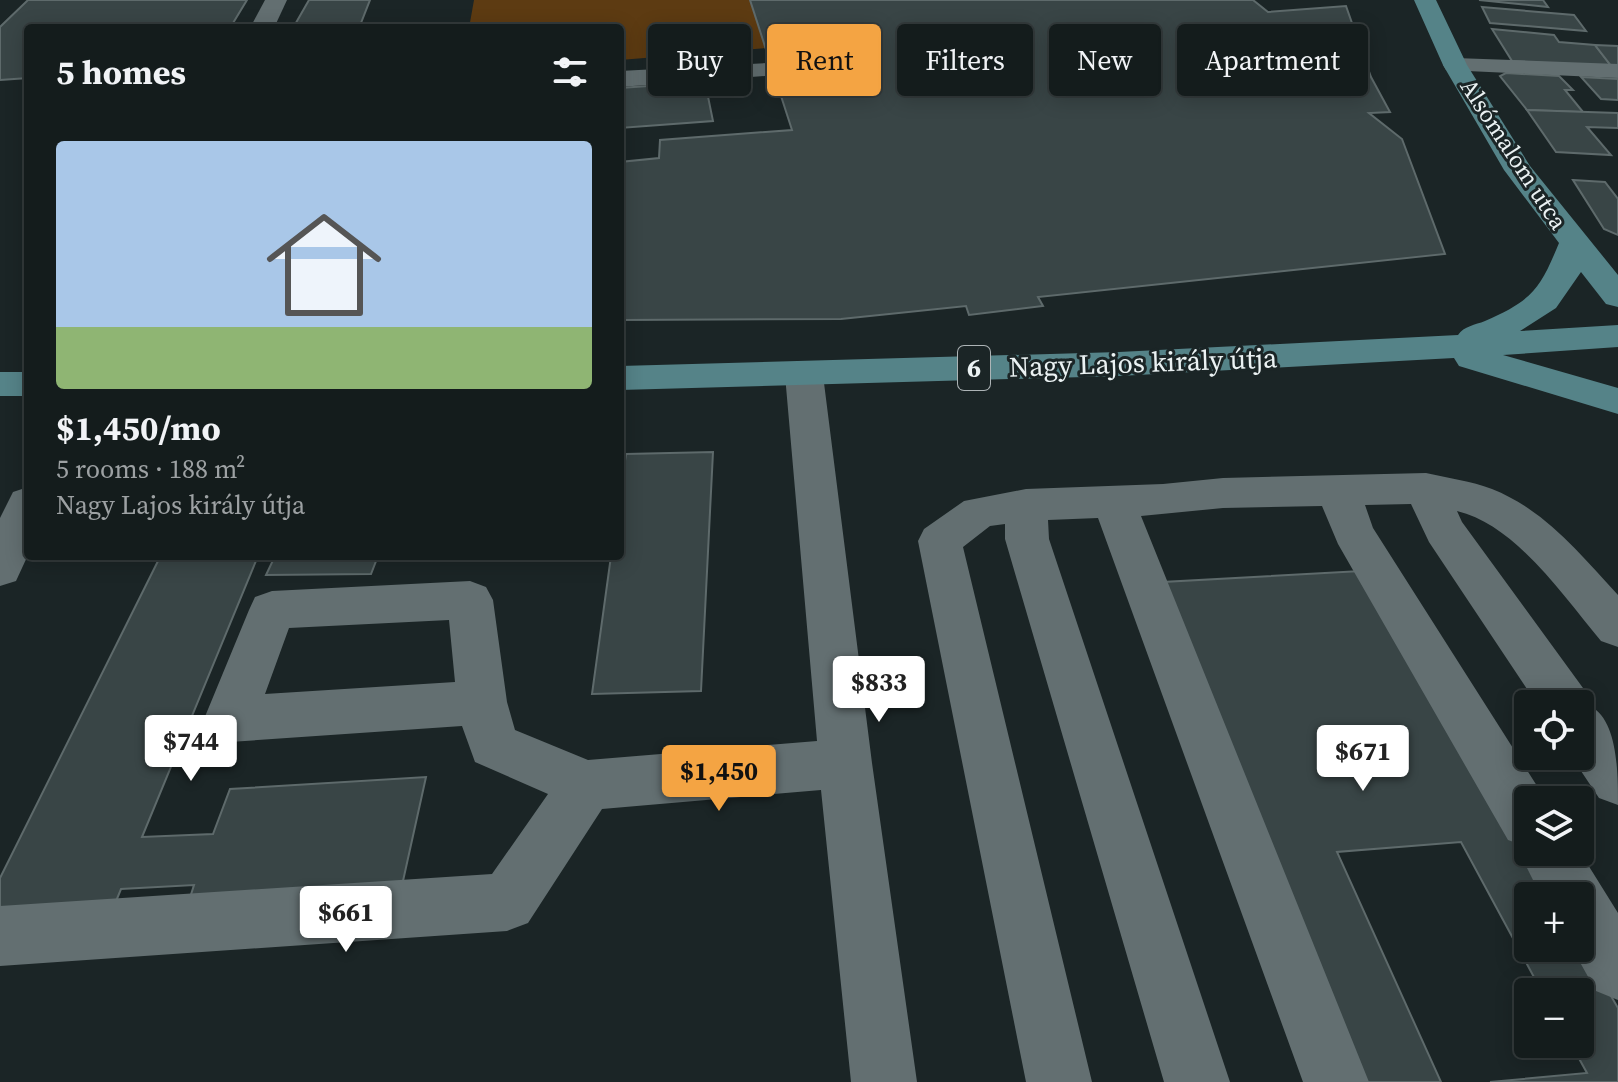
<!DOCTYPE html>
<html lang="en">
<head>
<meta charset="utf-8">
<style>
	:root { --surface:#141c1c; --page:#1d2525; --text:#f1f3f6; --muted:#9da1a3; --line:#333a3b; --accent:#f4a443 }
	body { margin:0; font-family:"Source Serif 4",serif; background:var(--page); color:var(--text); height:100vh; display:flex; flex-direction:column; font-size:30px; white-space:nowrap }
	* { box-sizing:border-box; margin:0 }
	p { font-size:26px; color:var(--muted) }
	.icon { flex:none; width:44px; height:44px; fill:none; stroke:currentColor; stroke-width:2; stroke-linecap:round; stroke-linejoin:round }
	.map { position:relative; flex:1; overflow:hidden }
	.sheet { position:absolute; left:24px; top:24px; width:600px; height:536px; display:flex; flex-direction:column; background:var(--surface); border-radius:8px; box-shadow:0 4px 20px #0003,0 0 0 2px var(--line) }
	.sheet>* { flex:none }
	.top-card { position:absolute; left:648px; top:24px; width:760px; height:72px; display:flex; gap:16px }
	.tools { position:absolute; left:1514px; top:690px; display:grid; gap:16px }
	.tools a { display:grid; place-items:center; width:80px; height:80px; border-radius:8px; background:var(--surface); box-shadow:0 4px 20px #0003,0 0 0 2px var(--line); font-size:40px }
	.price { position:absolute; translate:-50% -68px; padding:0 18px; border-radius:8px; background:#fff; color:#222; font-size:26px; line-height:52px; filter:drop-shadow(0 2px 4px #0008) }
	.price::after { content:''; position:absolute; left:50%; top:48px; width:24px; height:18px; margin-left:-12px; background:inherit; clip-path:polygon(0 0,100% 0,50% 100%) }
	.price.current { background:var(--accent); color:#111 }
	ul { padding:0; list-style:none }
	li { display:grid; align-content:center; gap:16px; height:424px; padding:0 32px }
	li+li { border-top:2px solid var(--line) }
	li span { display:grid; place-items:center; height:248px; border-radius:8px; color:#555 }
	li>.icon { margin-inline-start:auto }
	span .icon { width:144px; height:144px; fill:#fffc; stroke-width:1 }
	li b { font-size:34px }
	h2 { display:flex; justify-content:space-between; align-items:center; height:96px; padding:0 32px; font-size:34px }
	.chip { padding:0 28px; border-radius:8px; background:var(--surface); box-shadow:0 4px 20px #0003,0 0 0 2px var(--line); font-size:28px; line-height:72px }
	.chip.current { background:var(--accent); color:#111 }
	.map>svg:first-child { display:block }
	.green { fill:#5d3b12 }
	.building { fill:#394546; stroke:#5e6a6b; stroke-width:2 }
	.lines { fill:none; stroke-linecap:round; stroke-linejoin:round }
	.minor { fill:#636f71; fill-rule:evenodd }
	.major { fill:#558388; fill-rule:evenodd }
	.labels { text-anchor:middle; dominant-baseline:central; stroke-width:6; stroke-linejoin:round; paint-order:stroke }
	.far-street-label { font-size:24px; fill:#ebf2f3; stroke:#1b2526 }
	.shield { fill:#1b2526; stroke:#adb4b6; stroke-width:2 }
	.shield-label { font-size:26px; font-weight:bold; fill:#ebf2f3 }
	.street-label { font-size:28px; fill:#ebf2f3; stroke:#1b2526 }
</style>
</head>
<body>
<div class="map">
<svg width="1618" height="1082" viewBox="0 0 1618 1082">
	<rect width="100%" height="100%" fill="#1b2526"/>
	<path class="green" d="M474,0H750L766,48L620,60V28H469Z"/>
	<g class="building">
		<path d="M28,0H247L230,28H28V78L0,80V27Z"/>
		<path d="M309,0H370L359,28H293Z"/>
		<path d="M750,0H1253L1268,12L1346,6L1371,77L1390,112L1369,113L1402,139L1445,254L1038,297L1043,306L969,315L966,306L841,319L620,320V162L659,158L660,140L792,130Z"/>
		<path d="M1543,0L1548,7L1479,0Z"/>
		<path d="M1482,7L1574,15L1586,31L1490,23Z"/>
		<path d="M1492,29L1554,35L1559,42L1595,45L1612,67L1512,61Z"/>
		<path d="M1595,45L1618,46V67H1612Z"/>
		<path d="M1506,73L1559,76L1573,90H1565L1583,112L1527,110L1500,76Z"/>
		<path d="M1581,77L1618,79V100L1601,99Z"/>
		<path d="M705,82L713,121L620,128V88Z"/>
		<path d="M1527,110L1618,113V128L1587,127L1611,155L1556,152Z"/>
		<path d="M1573,180L1605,182L1618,199V235L1604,229Z"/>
		<path d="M713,452L701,691L592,694L611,556H620V495L626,454Z"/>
		<path d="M217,556H258L142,837L213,834L230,789L426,777L401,890L188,904L194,885L121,889L112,911L0,918V878L159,559Z"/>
		<path d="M275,556H378L371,574L266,575Z"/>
		<path d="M1361,571L1552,896H1528V948H1580V943L1618,1008V1082H1490L1587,1073L1571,1044H1580V992H1542L1461,842L1337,852L1441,1082H1366L1163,582Z"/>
	</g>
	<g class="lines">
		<g class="minor">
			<path d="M265,0H287L274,28H250Z"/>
			<path d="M1455,58L1618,64V78L1446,70L1443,65L1446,60Z"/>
			<path d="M768,63L777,65L780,70L777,75L620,87V71Z"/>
			<path d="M804,363L817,366L823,375L872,763L917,1082H851L821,790L602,809L528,923L507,931L0,966V906L492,874L548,794L475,762L462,726L230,742L212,735L204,719L249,610L255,597L272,591L470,581L486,587L493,600L507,702L515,730L588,760L817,741L785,375L791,366ZM449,620L455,682L265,694L289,628Z"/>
			<path d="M1426,473C1448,478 1471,481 1492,489C1545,510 1580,554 1618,595V647L1601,641C1564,597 1516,525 1457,511L1462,522L1583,688L1590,706C1618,720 1618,773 1618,805L1599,798L1571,756H1580V704H1537L1429,542L1411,504L1365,505L1373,528L1546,800H1528V852H1580L1618,913V1000L1596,991L1572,948H1580V896H1541L1519,852L1522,845L1508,840L1338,544L1322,506L1223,508L1141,516L1369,1082H1303L1098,518L1048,520L1049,539L1230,1082H1164L1005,539V524L990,526L963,547L1092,1082H1026L918,541L924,529L964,501L1026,489L1163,484L1223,478Z"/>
			<path d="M28,487V555L16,581L0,586V518L13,492Z"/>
		</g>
		<g class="major">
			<path d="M1414,0H1436L1467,65L1530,166L1618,275V307L1606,304L1581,272L1556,308L1520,331L1618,325V347L1503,355L1618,388V414L1459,366L1454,358L1119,376L620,390V366L1119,352L1458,335C1464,326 1475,325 1485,321C1533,300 1540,289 1559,243L1504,170L1443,65Z"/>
			<rect x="0" y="372" width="28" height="24"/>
		</g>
	</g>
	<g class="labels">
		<g class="far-street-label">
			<text transform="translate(1514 154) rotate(57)">Alsómalom utca</text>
		</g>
		<rect class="shield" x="958" y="346" width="32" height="44" rx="6"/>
		<g class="shield-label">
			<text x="974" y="368">6</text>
		</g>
		<g class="street-label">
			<text transform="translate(1143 362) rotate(-2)">Nagy Lajos király útja</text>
		</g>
	</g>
</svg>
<div class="tools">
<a><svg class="icon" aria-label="locate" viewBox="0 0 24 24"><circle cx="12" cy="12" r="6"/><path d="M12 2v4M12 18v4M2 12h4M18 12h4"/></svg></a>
<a><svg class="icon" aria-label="layers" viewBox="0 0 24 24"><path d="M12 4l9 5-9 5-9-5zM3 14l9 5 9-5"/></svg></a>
<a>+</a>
<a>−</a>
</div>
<b class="price" style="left:879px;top:724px">$833</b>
<b class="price" style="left:191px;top:783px">$744</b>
<b class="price" style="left:1363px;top:793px">$671</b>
<b class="price current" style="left:719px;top:813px">$1,450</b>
<b class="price" style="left:346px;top:954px">$661</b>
<div class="top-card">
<a class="chip">Buy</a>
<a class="chip current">Rent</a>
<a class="chip">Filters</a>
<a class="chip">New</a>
<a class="chip">Apartment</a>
</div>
<section class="sheet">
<h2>5 homes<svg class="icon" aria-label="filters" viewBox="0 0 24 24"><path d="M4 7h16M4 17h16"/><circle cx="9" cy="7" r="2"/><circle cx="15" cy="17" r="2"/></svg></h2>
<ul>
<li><span style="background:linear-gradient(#a9c7e8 75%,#8fb573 0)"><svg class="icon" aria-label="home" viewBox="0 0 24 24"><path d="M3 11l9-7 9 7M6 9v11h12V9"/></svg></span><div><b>$1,450/mo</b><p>5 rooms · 188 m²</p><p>Nagy Lajos király útja</p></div></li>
</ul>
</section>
</div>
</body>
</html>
